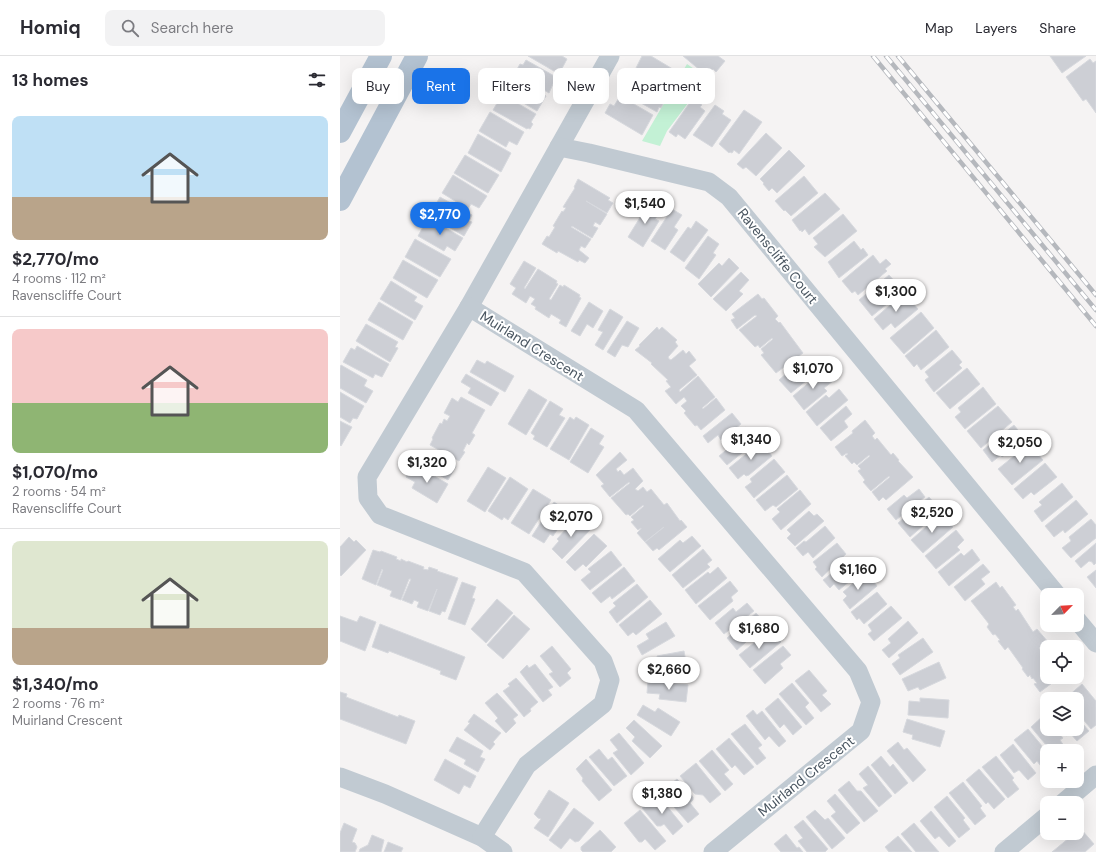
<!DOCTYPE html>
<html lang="en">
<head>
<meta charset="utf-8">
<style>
	:root { --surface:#fff; --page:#f2f2f3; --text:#2b2b33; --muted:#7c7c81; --line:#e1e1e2; --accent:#1a73e8 }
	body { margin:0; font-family:"DM Sans",sans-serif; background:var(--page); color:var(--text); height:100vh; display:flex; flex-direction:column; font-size:15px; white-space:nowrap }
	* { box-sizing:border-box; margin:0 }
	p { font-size:13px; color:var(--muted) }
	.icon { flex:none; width:22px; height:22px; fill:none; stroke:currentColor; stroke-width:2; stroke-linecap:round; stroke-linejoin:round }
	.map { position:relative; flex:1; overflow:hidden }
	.side { display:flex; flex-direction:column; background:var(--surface); width:340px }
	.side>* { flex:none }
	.top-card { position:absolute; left:12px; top:12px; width:380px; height:36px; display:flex; gap:8px }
	.needle { width:26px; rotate:66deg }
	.controls { position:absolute; left:700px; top:532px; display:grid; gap:8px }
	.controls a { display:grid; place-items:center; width:44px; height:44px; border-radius:8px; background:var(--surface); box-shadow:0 4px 16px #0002; font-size:20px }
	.price { position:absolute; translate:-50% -34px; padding:0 9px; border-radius:14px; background:#fff; color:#222; font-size:13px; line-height:26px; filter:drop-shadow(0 1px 2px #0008) }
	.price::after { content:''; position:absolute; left:50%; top:24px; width:12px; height:9px; margin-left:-6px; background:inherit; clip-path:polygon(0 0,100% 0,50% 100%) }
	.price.active { background:var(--accent); color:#fff }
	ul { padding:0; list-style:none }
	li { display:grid; align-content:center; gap:8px; height:212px; padding:0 12px }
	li+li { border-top:1px solid var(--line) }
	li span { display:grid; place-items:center; height:124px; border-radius:8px; color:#555 }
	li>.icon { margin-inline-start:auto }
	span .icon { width:72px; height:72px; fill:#fffc; stroke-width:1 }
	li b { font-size:17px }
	h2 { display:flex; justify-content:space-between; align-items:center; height:48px; padding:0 12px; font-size:17px }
	.chip { padding:0 14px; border-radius:8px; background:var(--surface); box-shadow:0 4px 16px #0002; font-size:14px; line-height:36px }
	.chip.active { background:var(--accent); color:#fff }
	header { display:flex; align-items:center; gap:24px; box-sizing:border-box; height:56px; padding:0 20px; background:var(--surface); border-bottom:1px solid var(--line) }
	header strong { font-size:19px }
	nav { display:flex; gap:22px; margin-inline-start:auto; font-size:14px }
	.search { width:280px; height:36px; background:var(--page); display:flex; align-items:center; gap:10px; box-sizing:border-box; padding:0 14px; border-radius:8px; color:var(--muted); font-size:15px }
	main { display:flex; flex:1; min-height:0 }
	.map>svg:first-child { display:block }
	.green { fill:#c3f1d5 }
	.building { fill:#cdcfd5; stroke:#d7d9de }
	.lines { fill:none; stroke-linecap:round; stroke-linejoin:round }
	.minor { stroke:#c1cad2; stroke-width:19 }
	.major { stroke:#b3c2d1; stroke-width:22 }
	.rail-casing { stroke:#b5b8bd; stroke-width:4.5 }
	.rail { stroke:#fff; stroke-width:3; stroke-dasharray:9; stroke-linecap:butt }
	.labels { text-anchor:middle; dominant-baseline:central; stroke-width:4; stroke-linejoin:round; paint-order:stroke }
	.street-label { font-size:14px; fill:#4a5661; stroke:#fff }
</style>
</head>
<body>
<header>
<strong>Homiq</strong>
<div class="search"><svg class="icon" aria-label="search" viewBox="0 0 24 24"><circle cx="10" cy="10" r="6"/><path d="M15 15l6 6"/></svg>Search here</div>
<nav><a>Map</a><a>Layers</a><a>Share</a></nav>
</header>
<main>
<section class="side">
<h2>13 homes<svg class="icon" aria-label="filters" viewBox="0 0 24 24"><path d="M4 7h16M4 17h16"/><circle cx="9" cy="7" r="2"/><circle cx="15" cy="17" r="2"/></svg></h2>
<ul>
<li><span style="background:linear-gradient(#bfe0f5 65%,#b9a48a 0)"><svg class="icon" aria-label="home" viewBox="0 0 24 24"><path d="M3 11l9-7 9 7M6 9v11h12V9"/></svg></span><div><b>$2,770/mo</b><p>4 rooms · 112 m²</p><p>Ravenscliffe Court</p></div></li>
<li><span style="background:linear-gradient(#f6c9c9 60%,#8fb573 0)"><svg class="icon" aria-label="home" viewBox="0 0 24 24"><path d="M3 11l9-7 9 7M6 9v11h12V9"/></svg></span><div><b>$1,070/mo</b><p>2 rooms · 54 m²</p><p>Ravenscliffe Court</p></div></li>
<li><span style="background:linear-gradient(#dfe7d0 70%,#b9a48a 0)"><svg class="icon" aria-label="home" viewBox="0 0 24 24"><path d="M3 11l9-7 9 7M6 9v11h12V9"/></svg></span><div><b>$1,340/mo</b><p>2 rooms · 76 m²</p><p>Muirland Crescent</p></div></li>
</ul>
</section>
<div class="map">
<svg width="756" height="796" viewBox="0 0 756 796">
	<rect width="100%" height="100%" fill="#f5f3f3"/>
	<path class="green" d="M347,8L367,22L327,75L320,90L302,85Z"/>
	<g class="building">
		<path d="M188,0H222L227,3L219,18Z"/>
		<path d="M302,0H311L336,15L332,22L335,24L328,36L294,16Z"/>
		<path d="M343,0H378L385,5L376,16L373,13L367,20Z"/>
		<path d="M710,0H746L722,17Z"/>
		<path d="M750,3L753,7L756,5V57L746,43L743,45L726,21Z"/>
		<path d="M186,4L216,21L209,37L175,17L180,8L183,9Z"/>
		<path d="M170,19L206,40L197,55L163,35Z"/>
		<path d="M290,21L326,42L321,52L319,51L317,56L283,37L282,35Z"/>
		<path d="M165,40L196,58L191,66L193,68L190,73L188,72L187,73L153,54L159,44L161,45Z"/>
		<path d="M280,40L313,59L302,79L265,57L270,48L274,50Z"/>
		<path d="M353,42L362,49L360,51L365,55L345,83L338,78L336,81L329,76Z"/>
		<path d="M375,49L384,55L382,58L391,64L372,91L353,79Z"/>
		<path d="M404,54L422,66L399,98L394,94L392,97L390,96L389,97L379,88Z"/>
		<path d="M150,56L184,76L177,89L169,85L166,91L139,75Z"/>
		<path d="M426,77L442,92L416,120L406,111L403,113L397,108Z"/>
		<path d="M138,78L171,97L161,116L128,97Z"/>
		<path d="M449,94L465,110L437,137L432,132L429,135L423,128L424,127L420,123Z"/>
		<path d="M125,99L159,119L148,137L114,117Z"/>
		<path d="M113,119L147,140L139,152L131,148L128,153L102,137Z"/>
		<path d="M464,120L478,137L451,160L445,154L444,155L435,145Z"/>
		<path d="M238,123L270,142L268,144L273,147L267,157L246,145L267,158L260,169L255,166L253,170L258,172L252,182L232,170L231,171L251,183L245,192L241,190L239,194L249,202L245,207L239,204L238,206L218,195L217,197L202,188L207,180L209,181L215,171L213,170L222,155L223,156L226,152L223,151L235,132L234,131Z"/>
		<path d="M485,137L500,153L469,179L465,173L462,176L461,174L460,175L452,164Z"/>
		<path d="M100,141L132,159L129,165L132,166L124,180L92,161L95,157L92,155Z"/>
		<path d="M309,147L321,154L315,163L319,165L303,191L288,181Z"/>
		<path d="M332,153L342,159L334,171L338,174L325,194L311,185Z"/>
		<path d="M503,158L517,175L485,201L474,191L478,188L473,182Z"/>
		<path d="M88,162L123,182L115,195L107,190L104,195L78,180Z"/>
		<path d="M356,165L368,174L344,206L330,196L348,171L351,173Z"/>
		<path d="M368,180L379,188L373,197L376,199L359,223L345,212Z"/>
		<path d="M75,183L111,203L100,221L65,201Z"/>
		<path d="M514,185L521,194L523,192L528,199L499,222L488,206Z"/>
		<path d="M533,199L540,208L546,203L551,208L545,213L547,215L518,239L515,235L512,237L502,225Z"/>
		<path d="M389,202L399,212L371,241L358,228L379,207L382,210Z"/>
		<path d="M63,204L98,224L87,242L53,222Z"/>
		<path d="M184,205L196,212L184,232L185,233L198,213L217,225L216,227L218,228L209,243L211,244L220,229L223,231L224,229L240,239L239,241L241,242L226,271L219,267L221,264L211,258L209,262L195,253L196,251L191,248L195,243L190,240L186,247L172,238L176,232L170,228Z"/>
		<path d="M401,216L409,224L399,235L403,238L386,255L373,243Z"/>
		<path d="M549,219L563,235L532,260L519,244Z"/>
		<path d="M51,225L77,241L74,245L83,250L75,264L40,243Z"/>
		<path d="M564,237L578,253L555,272L551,267L543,274L534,263Z"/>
		<path d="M418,238L422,243L424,242L438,260L435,263L439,267L440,266L463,297L436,317L421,299L424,297L421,293L433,283L432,282L420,292L418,289L415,291L399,274L417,260L415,259L397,273L391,264L395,262L392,258Z"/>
		<path d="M39,246L73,266L63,284L28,264Z"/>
		<path d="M249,246L263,255L253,272L247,268L240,280L231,275Z"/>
		<path d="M270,253L283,261L263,294L255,289L263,276L258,274Z"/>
		<path d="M581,256L594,272L564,298L550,282Z"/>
		<path d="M287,265L299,272L288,291L282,289L275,301L267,296Z"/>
		<path d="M26,268L58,286L55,291L58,292L50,306L16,285Z"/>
		<path d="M317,271L319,274L322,271L337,284L335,286L338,290L328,301L329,303L331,304L343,294L346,298L349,295L356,304L349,310L357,319L339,334L340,336L358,320L375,341L362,352L363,353L376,342L385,354L361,374L357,369L355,370L344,357L346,355L341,350L347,345L344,341L336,348L325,335L331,331L326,325L328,324L311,308L312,307L295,294L300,290L299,289Z"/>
		<path d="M596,274L609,291L581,314L577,308L574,311L565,300Z"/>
		<path d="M17,290L49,308L42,321L35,318L33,322L3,306L11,292L15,294Z"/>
		<path d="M612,294L622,306L619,309L622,312L594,336L585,324L589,321L585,316Z"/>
		<path d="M473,301L482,312L451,337L439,324L461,305L464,309Z"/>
		<path d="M137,304L145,308L147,305L174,320L165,336L130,316Z"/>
		<path d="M1,309L27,324L24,330L33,335L26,347L0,332V312Z"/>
		<path d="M627,312L640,328L610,353L596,337Z"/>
		<path d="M484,314L493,325L484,332L487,335L464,354L453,340Z"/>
		<path d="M126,318L159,337L151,350L128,337L131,332L121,326Z"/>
		<path d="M643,331L656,348L625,373L615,361L621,356L618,352Z"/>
		<path d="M189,333L207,344L186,379L168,368Z"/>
		<path d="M499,333L508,344L477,370L466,356L486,339L489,342Z"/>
		<path d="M0,336L24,350L17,363L13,362L10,367L0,361Z"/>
		<path d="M121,341L145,354L132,377L135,379L129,389L127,387L123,395L125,396L119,405L90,389L93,383L92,382L100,367L102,368L104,363L107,365L110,360L104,357L112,342L118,346Z"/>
		<path d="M210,345L223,353L219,359L225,362L207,391L193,383L195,380L191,377Z"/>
		<path d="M506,350L512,358L504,365L508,371L491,385L480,372Z"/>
		<path d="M658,350L672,366L641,392L627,375Z"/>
		<path d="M392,357L401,368L381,384L378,379L368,387L363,380Z"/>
		<path d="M230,361L234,364L236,361L249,369L229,404L210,393Z"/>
		<path d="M525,364L535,377L532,380L535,384L537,382L551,399L553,397L559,404L558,405L573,421L546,444L543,441L539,445L532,436L550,421L549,420L531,435L523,426L525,424L518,415L521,413L518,410L530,400L529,399L517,409L514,406L512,408L505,400L508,398L507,397L502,400L495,391L513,377L512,375Z"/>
		<path d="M0,365L12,371L1,390L0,389Z"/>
		<path d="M674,369L685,383L662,401L661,399L652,406L643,394Z"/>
		<path d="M406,371L417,385L387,409L379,400L390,391L387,387Z"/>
		<path d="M251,372L264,380L259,388L264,391L248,417L230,406Z"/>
		<path d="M421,386L432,400L409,419L406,420L404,418L398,423L389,412Z"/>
		<path d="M689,388L703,404L672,429L658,413Z"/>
		<path d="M80,396L90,402L93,397L116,410L108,424L75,405Z"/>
		<path d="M280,396L287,404L276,413L278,416L280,414L284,419L293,412L303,425L295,433L298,435L303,431L307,436L311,433L324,449L327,447L340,465L341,464L347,471L319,494L317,492L313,495L305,486L324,471L305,486L297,477L301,473V472L298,474L291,466L294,464L291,461L304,450L303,449L290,460L288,458L286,459L271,442L290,427L289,426L270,441L261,430L264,428L256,419Z"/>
		<path d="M434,403L445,416L414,442L405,431L412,426L410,423Z"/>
		<path d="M705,407L717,421L694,439L691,436L683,443L674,433Z"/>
		<path d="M73,408L108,428L97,447L72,432L75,426L66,421Z"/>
		<path d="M148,411L166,422L145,456L127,445Z"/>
		<path d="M447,419L458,433L436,451L433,449L425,455L416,444Z"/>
		<path d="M170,421L188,433L168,464L164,461L162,464L148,455Z"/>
		<path d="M722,427L733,441L702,466L694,455L702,449L699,446Z"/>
		<path d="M193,433L211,444L189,478L171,467Z"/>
		<path d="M579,433L585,441L556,464L547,453L564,439L567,442Z"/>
		<path d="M460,434L471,448L441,474L432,463L440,456L437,453Z"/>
		<path d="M589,441L598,452L590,459L592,462L570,481L558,467Z"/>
		<path d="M736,444L748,458L725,477L723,474L714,481L705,470Z"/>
		<path d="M214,446L229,456L213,480L210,478L204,487L192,480Z"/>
		<path d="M469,455L474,460L477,458L484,465L455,490L447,482L451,478L447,474Z"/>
		<path d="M237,461L250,474L222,503L212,493L219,485L217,483Z"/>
		<path d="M604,461L613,471L583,497L571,484L594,464L596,468Z"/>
		<path d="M751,463L756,469V482L731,502L722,492L731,485L729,481Z"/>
		<path d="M485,470L495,482L473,502L468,496L463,500L456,492L464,485L466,486Z"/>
		<path d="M616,474L624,484L617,491L620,494L596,513L585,500Z"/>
		<path d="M254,478L267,490L246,511L243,508L235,515L226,506Z"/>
		<path d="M352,480L361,490L330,516L318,503L340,484L343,487Z"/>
		<path d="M9,481L14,486L16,484L26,494L1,520L0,519V491Z"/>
		<path d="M497,487L506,498L482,521L475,513L477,511L473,506Z"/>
		<path d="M756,487V507L754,509L752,506L749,505L741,512L735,505Z"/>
		<path d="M363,493L372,504L367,508L370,511L343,532L332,519Z"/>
		<path d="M632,493L640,504L609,530L598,516L621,497L624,500Z"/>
		<path d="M33,494L40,496L41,495L57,501L56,503L61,505V503L67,506L68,505L84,511L83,513L88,514L89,511L98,514L97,515L118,522L105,556L102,555L100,559L89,555L97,533L88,555L77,551L79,546L74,544L72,548L62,544L71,523H69L61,544L50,540L52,535L37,529L43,514L42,513L36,529L22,523Z"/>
		<path d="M271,495L282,509L250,534L241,524L251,516L248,513Z"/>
		<path d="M512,502L522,515L499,534L494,528L490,532L483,524L492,517L493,519Z"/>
		<path d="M643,508L650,516L641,523L645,528L625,545L614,531Z"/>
		<path d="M284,511L295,525L272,543L270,540L261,547L252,537Z"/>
		<path d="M378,511L387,522L356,548L345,534L368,516L370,518Z"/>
		<path d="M756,514V532L747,521Z"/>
		<path d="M523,519L528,525L531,522L537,530L510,553L503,544L507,540L503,536Z"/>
		<path d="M390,525L398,535L391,541L393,545L370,564L358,550Z"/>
		<path d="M122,526L136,531L132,542L135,543L125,569L108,563Z"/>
		<path d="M656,526L660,532L662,530L676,549L673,551L676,555L678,553L693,576L697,573L708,586L699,592L702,596L704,594L707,597V621H720L700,636L694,628L697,627L693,622L692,623L690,619L688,621L682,613L683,612L668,591L665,594L658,585L660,584L655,578L653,579L647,571L649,568L631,545Z"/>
		<path d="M297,528L308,541L277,567L269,556L276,550L273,547Z"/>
		<path d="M537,536L547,548L524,568L519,562L517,564L511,556Z"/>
		<path d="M157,543L173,557L146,587L131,573Z"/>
		<path d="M310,544L322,558L296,579L293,576L288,580L279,569Z"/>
		<path d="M407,547L414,555L384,578L375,567L393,552L396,556Z"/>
		<path d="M551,550L562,562L534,585L528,578L532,575L528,569Z"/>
		<path d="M416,557L423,565L412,574L415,578L397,594L387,582Z"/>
		<path d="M174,559L190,573L163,603L147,589Z"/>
		<path d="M0,560L17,566L20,560L36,566L25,595L0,585Z"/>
		<path d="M568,565L578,577L549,602L542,594L551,587L548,583Z"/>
		<path d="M326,566L335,580L302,599L297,590L309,583L306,578Z"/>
		<path d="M40,568L125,601L116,624L100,618L101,615L49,595L48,597L32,591Z"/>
		<path d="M433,578L441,586L410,612L399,599L419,583L422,587Z"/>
		<path d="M583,582L593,596L560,619L552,608L560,602L558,599Z"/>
		<path d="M212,590L231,613L227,617L231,622L220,631L209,618L213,616L200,600Z"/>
		<path d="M443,590L451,599L440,608L443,612L425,628L413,614Z"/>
		<path d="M344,595L347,612L308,619L305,605L318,603L317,600Z"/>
		<path d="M599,606L606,622L580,634L578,631L568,635L562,623Z"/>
		<path d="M195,608L213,631L208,634L212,639L203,646L180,616L187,609L189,612Z"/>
		<path d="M469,614L487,635L482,639L491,648L481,656L455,625Z"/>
		<path d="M176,622L198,646L190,653L191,655L184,661L163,635L170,630L168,628Z"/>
		<path d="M308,625L348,629L346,646L319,643L320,638L307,637Z"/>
		<path d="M452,627L469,647L465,651L474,662L466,669L439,638Z"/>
		<path d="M742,628L756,645V669L751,673L737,656V643L726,642Z"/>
		<path d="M0,636L7,638L6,641L58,661L59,659L75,665L66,688L0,663Z"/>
		<path d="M157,637L178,659L173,663L176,667L166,677L155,665L158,662L145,647Z"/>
		<path d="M438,642L462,671L453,679L444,668L440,672L425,653Z"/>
		<path d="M580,642L609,644L608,662L568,659L569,645L580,646Z"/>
		<path d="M303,649L315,656L318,652L340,666L331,680L297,659Z"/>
		<path d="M413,654L417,659L422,655L446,685L439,691L429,680L425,684L406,660Z"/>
		<path d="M134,658L161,677L153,686L155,688L150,694L124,674L130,667L128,666Z"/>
		<path d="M704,659L707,663V673H715L723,682L720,684L726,693L724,695H711L691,671Z"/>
		<path d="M737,661L749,675L737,685L730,677L726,680L720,673H737Z"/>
		<path d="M567,663L605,675L600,691L572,683L573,679L563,676Z"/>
		<path d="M294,664L322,690L310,702L292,685L295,681L286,672Z"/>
		<path d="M405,668L422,689L418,692L426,702L417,709L391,678Z"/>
		<path d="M688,673L707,696V710L703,713L697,705L694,708L674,684Z"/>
		<path d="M279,677L304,707L291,719L273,697L278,694L270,684Z"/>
		<path d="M117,681L143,695L140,701L145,703L138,716L124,708L126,704L109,695Z"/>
		<path d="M389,682L414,711L404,719L395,709L392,712L376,693Z"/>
		<path d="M558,686L564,694L567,692L586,714L573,726L547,695Z"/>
		<path d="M673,688L696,717L688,724L679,714L674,717L660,699Z"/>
		<path d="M259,693L268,704L272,701L287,720L274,730L249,701Z"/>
		<path d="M372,694L389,714L384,718L393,728L385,735L359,705Z"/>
		<path d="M541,700L550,711L553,708L568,727L555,738L531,709Z"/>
		<path d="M656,700L674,722L672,724L679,733L668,742L642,711Z"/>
		<path d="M105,703L136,720L130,732L124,729L119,738L94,724Z"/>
		<path d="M246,703L272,734L259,745L242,725L243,722L236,713Z"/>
		<path d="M356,707L381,738L370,747L363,739L355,738L340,720Z"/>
		<path d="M528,710L552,740L539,751L523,732L528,729L519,718Z"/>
		<path d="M639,713L665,743L654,753L648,746L646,748L626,724Z"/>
		<path d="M337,723L353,741V744L350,747L359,758L348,767L321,736Z"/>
		<path d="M509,725L517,735H521L538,755L524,766L498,734Z"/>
		<path d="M623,726L642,750L640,752L646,760L635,769L609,737Z"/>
		<path d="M209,734L229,747L208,781L194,772L201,763L198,762L194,758Z"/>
		<path d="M495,738L520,767L507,778L491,760L496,756L487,745Z"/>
		<path d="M318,739L343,770L333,779L324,768L321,770H317L302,752Z"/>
		<path d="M607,740L625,762L623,764L630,773L619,782L594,751Z"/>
		<path d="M234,752L254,767L239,785L235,786L230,782L221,793L209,784Z"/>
		<path d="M300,754L326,785L315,794L305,783L302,786H299L284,767Z"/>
		<path d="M475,754L485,764L488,762L505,782L492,793L466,761Z"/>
		<path d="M591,755L616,785L609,791L599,780L595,783L580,765Z"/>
		<path d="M463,764L488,793L485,796H467L458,785L463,782L454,771Z"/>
		<path d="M4,767L17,773L12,786L15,787L17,791L15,796H0V777Z"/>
		<path d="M574,767L599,796H576L561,778Z"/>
		<path d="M741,773L754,788L745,796H712L735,777H737Z"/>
		<path d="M260,774L276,791L271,796H243L241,794V791Z"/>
		<path d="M446,778L457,792L459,791L463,796H441L434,788Z"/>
		<path d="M32,779L44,784L41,796H19L20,793L28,789Z"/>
		<path d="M558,780L572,796H549L545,791Z"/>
		<path d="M48,786L63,792L61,796H44Z"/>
	</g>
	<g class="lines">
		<g class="minor">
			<path d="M219,91L270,0"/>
			<path d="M129,251L219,91L249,97L369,126L389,141L717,539"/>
			<path d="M737,564L756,587"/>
			<path d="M0,721L45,738L142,781L163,796"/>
			<path d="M723,747L756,719"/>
			<path d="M142,781L187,709L263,648L270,624L263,605L184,516L40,459L28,442L27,421L129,251L296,354L518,615L531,646L521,675L373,796"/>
			<path d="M664,796L707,760"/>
		</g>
		<g class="major">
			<path d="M0,76L41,0"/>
			<path d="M0,144L77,0"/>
		</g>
		<g class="rail-casing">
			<g id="rail">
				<path d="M533,0L756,270"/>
				<path d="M546,0L756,254"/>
				<path d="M558,0L756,239"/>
			</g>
		</g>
		<use href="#rail" class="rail"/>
	</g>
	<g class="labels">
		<g class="street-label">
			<text transform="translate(438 200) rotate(51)">Ravenscliffe Court</text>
			<text transform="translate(192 290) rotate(32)">Muirland Crescent</text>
			<text transform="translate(466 720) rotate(-39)">Muirland Crescent</text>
		</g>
	</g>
</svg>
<div class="controls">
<a><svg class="needle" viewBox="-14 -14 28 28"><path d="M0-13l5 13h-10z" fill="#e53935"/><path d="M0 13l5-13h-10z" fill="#7c7c81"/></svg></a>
<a><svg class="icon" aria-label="locate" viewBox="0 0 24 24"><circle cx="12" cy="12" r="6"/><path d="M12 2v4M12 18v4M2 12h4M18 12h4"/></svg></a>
<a><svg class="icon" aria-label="layers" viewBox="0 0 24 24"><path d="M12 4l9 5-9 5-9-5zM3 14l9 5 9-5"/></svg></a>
<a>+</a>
<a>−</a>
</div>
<b class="price" style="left:305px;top:169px">$1,540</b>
<b class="price active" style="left:100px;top:180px">$2,770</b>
<b class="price" style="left:556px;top:257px">$1,300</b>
<b class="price" style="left:473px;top:334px">$1,070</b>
<b class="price" style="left:411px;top:405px">$1,340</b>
<b class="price" style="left:680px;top:408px">$2,050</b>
<b class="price" style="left:87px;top:428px">$1,320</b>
<b class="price" style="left:592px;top:478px">$2,520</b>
<b class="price" style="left:231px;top:482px">$2,070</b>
<b class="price" style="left:518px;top:535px">$1,160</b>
<b class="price" style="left:419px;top:594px">$1,680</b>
<b class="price" style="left:329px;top:635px">$2,660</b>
<b class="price" style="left:322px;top:759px">$1,380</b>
<div class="top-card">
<a class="chip">Buy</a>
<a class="chip active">Rent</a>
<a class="chip">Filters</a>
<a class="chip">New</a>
<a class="chip">Apartment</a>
</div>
</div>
</main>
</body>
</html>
